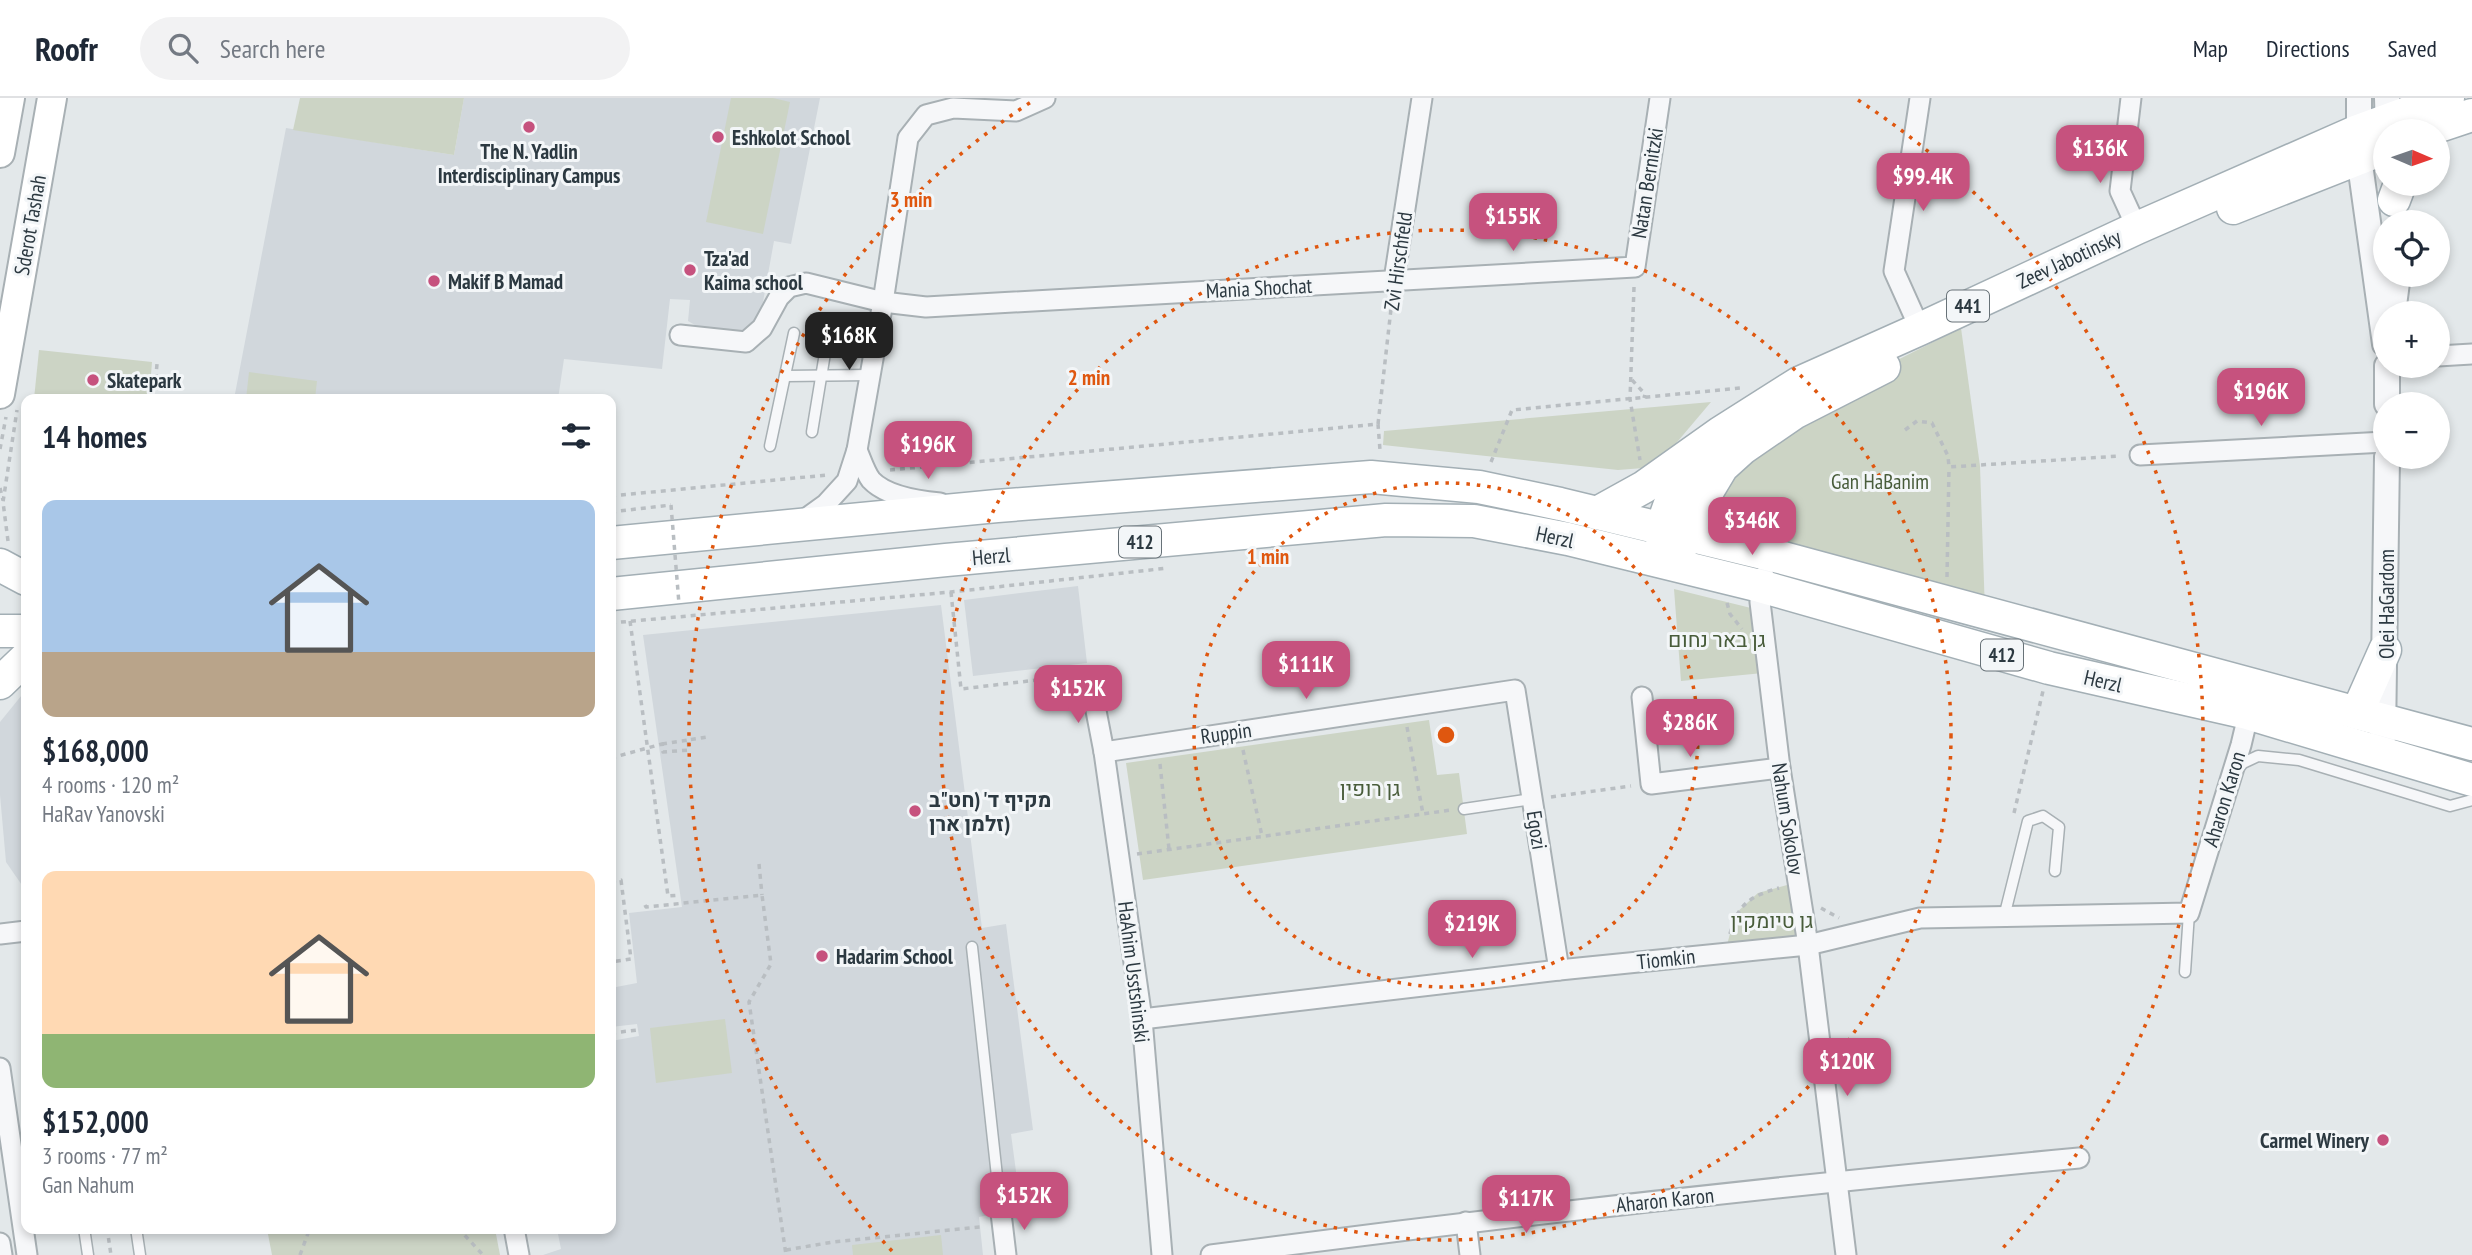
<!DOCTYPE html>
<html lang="en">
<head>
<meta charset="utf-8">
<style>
	:root { --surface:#fff; --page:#f2f2f3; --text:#1f2937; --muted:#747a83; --line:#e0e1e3; --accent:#c6527e }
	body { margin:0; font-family:"PT Sans Narrow",Heebo,sans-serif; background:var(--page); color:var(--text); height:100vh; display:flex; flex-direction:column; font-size:26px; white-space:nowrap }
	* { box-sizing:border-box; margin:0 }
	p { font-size:23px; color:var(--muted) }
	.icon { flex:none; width:38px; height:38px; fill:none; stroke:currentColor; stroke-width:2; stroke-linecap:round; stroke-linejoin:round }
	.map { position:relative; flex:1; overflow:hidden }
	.panel { position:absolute; left:21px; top:296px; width:595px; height:840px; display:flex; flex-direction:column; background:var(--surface); border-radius:14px; box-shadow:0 4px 10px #0003 }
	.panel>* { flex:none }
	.needle { width:46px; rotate:92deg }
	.tools { position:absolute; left:2373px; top:21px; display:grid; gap:14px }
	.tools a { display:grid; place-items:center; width:77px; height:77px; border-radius:50%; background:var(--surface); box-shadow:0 4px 10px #0003; font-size:35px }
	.price { position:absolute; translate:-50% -60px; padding:0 16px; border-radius:14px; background:var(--accent); color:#fff; font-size:23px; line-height:46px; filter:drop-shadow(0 2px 4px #0008) }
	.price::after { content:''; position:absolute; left:50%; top:42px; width:21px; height:16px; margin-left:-10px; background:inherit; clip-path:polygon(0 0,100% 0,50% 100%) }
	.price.selected { background:#222; color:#fff }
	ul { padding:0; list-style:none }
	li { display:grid; align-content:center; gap:14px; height:371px; padding:0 21px }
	li span { display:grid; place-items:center; height:217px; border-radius:14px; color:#555 }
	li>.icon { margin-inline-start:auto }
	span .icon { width:126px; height:126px; fill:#fffc; stroke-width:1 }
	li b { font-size:30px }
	h2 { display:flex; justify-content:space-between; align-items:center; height:84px; padding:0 21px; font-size:30px }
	header { display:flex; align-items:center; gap:42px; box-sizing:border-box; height:98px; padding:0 35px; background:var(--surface); border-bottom:2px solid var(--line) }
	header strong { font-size:33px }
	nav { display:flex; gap:38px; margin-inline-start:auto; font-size:24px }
	.search { width:490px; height:63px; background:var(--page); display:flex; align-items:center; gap:18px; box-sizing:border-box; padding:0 24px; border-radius:38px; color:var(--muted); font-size:26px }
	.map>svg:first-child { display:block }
	.built { fill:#d1d7dc }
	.green { fill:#ccd4c5 }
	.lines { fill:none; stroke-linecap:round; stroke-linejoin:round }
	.service-casing { stroke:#a8b0b4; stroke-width:13 }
	.minor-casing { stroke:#a8b0b4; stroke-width:23 }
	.tertiary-casing { stroke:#a8b0b4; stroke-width:28 }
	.secondary-casing { stroke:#a8b0b4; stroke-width:32 }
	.primary-casing { stroke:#a3afb5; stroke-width:35 }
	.path { stroke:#b9bec2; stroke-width:3.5; stroke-dasharray:5 5; stroke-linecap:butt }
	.service { stroke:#f6f7f9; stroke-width:10 }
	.minor { stroke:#f6f7f9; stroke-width:19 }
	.tertiary { stroke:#f6f7f9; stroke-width:24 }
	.secondary { stroke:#fff; stroke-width:28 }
	.primary { stroke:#fff; stroke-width:32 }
	.path-bridge { stroke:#b9bec2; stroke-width:3.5; stroke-dasharray:5 5; stroke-linecap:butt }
	.ring { fill:none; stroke:#df570f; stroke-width:3.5; stroke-dasharray:3.5 7 }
	.poi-dot { fill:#c6527e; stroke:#f3f6f8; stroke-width:2.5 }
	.labels { text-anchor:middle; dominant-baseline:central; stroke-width:6; stroke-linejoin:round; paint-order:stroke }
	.shield { fill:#f3f6f8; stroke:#687278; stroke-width:2 }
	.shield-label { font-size:19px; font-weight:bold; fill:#2c3941 }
	.poi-label { font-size:21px; font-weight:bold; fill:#2c3941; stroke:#f3f6f8; text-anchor:start }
	.street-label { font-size:21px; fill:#2c3941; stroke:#f3f6f8 }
	.park-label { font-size:21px; fill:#485c3a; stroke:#f3f6f8 }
	.centre { fill:#df570f; stroke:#f3f6f8; stroke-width:3.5 }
	.ring-label { font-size:21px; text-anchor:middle; font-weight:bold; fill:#df570f; stroke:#f3f6f8; stroke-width:6; stroke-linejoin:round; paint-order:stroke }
</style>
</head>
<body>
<header>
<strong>Roofr</strong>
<div class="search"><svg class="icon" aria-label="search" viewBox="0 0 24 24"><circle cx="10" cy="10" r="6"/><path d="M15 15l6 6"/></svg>Search here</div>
<nav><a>Map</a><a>Directions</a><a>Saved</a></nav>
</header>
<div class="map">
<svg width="2472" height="1157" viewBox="0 0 2472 1157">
	<rect width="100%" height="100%" fill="#e3e8ea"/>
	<g class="built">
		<path d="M464,0H820L791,146L774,143L761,215L746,233L700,230L688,223L690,202L670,201L662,271L564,261L558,301H234L286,30L454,57Z"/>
		<path d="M1078,488L1087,565L973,578L964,502Z"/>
		<path d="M941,507L982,830L1006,826L1033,1032L1011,1036L1021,1111L979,1119L983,1157H543L561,1151L557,1131L611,1130V943L639,938L637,926L611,929V890L637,885L629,815L682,809L643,537Z"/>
		<path d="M26,592V793L6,764L0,697V624Z"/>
	</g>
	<g class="green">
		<path d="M300,0H464L454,57L293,32Z"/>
		<path d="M731,0H773L790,4L763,136L706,124Z"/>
		<path d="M1961,230L1980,368L1985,514L1731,448L1718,425V399L1722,369L1818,302Z"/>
		<path d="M39,252L152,264L149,301H34Z"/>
		<path d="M249,274L317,283L315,301H246Z"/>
		<path d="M1711,304L1656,369L1618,372L1383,347L1384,333Z"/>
		<path d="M1674,491L1755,511L1763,575L1681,583Z"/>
		<path d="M1429,622L1437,677L1459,675L1467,736L1143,782L1126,665Z"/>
		<path d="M1798,784L1808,847L1725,855L1735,816L1758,795Z"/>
		<path d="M725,921L732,975L656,985L650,930Z"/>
		<path d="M267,1131H495L500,1157H272Z"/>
		<path d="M941,1137L943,1157H853L852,1147Z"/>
	</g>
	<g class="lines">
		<g class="service-casing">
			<g id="service">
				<path d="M786,278L869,277"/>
				<path d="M812,334L828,237"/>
				<path d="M770,348L794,235"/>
				<path d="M2237,672L2243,665L2258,658L2299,662L2450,708L2472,702"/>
				<path d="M1464,711L1532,701"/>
				<path d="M2004,819L2028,723L2043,718L2059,729L2055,773"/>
				<path d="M972,849L1001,1115"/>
				<path d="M2185,874L2189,815"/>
				<path d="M84,1130L88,1157"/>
				<path d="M136,1130L140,1157"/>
			</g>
		</g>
		<g class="minor-casing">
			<g id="minor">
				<path d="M1920,0L1894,173L1920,231"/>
				<path d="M2131,0L2120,93L2137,130"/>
				<path d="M1394,182L1422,0"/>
				<path d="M680,237L746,244L762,230L779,199L789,189L806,185L883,204L926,209L1635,169L1660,0"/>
				<path d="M2438,258L2472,256"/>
				<path d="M857,352C861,361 865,374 871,382C886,398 919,403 940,405"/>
				<path d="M2140,357L2385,344"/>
				<path d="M801,424L826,406L847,383L857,352L883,204L908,40L926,17L953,10L1016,13L1045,0"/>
				<path d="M1764,478L1760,488V504L1780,670L1808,847L1846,1157"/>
				<path d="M1092,592L1104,654L1142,921L1162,1157"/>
				<path d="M1642,599L1651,686L1780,670"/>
				<path d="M1104,654L1515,592L1559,872"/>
				<path d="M0,836L26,833"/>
				<path d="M1142,921L1559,872L1808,847L1920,820L2189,815L2241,647L2251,605"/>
				<path d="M0,970L27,1157"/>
				<path d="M1001,1115L1006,1157"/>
				<path d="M1466,1124L1470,1157"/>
				<path d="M514,1130L519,1157"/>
				<path d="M0,1145L2,1157"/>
				<path d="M1211,1157C1500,1119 1789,1087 2079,1060"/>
			</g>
		</g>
		<g class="tertiary-casing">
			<g id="tertiary">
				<path d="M2359,0V59L2385,246"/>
				<path d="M2387,0L2388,33"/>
				<path d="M2393,215L2398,177"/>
				<path d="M2387,306V268"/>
				<path d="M2383,639L2387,359"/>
			</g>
		</g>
		<g class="secondary-casing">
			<g id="secondary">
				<path d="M0,55L10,0"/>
				<path d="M0,296L52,0"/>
			</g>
		</g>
		<g class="primary-casing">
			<g id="primary">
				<path d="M2424,33L2472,17"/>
				<path d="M2394,102L2400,86"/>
				<path d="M2233,110L2385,50"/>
				<path d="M1597,415L1644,389L1720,335L1799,285L1920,231L2137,130L2358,33L2448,0"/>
				<path d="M611,445L997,408L1371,379L1479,389L1560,406L1783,460L2472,646"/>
				<path d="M1663,449L1661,431L1676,389L1695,359"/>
				<path d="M1676,453L1690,438L1704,399L1722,369L1743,350L1794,315L1884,269"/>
				<path d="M0,467L26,481"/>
				<path d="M611,496L946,462L1386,422L1474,423L1568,441L1760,488L2049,570L2247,615L2472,682"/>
				<path d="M0,533H26"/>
				<path d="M0,585L26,560"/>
				<path d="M2357,615L2385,552"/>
			</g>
		</g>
		<g class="path">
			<path d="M1634,189L1630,301L1640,362"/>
			<path d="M1632,282L1645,296L1644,300"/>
			<path d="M154,301L157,266"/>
			<path d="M1378,326L1392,202"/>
			<path d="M1905,332L1917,323L1932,325L1948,358L1949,369L2120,358"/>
			<path d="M0,351L6,319"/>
			<path d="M1491,364L1512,312L1741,290"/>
			<path d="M890,372L1378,326L1380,352"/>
			<path d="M0,390L3,402"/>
			<path d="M611,398L827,377"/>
			<path d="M611,414L671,407"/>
			<path d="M8,443L3,404L17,312"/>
			<path d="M1947,479L1949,369"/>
			<path d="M951,494L961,591L1079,577"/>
			<path d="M1727,505L1730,516L1742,531"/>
			<path d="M630,523L668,798L680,797"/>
			<path d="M611,525L951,494L1168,470"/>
			<path d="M612,525L614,542"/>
			<path d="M1407,629L1423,716"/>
			<path d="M662,646L688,642"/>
			<path d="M1243,652L1262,738"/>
			<path d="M611,660L662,646L663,654L689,652L688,642L707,639"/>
			<path d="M1160,666L1169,751"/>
			<path d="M1551,699L1631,688"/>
			<path d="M2014,715L2043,593"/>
			<path d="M1137,756L1451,712"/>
			<path d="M759,766L762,797"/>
			<path d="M611,783L621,782L631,861L611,864"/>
			<path d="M645,807L646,809L762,797L771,866L749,904L786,1157"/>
			<path d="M1821,810L1839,820"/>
			<path d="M1730,836C1737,807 1750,798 1779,790"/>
			<path d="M611,935L638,932"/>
			<path d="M107,1130L111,1157"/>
			<path d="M458,1130L483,1157"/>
			<path d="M786,1152L833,1144L980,1129"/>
			<path d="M300,1157L310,1130"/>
		</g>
		<use href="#service" class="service"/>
		<use href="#minor" class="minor"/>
		<use href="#tertiary" class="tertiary"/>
		<use href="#secondary" class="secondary"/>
		<use href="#primary" class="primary"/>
		<path class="path-bridge" d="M671,407L679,506"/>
	</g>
	<g class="ring">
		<circle cx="1446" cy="637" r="252"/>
		<circle cx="1446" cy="637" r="505"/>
		<path d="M892 1153A757 757 0 0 1 1034 2M1858 2A757 757 0 0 1 2000 1153"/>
	</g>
	<g class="poi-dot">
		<circle cx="529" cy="29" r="7"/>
		<circle cx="718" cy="39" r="7"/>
		<circle cx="690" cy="172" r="7"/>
		<circle cx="434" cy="183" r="7"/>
		<circle cx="93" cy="282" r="7"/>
		<circle cx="915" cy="713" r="7"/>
		<circle cx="822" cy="858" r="7"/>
		<circle cx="2383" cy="1042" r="7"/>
	</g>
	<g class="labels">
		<g class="shield">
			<rect x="1947" y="192.5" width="42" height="31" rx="5"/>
			<rect x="1119" y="428.5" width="42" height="31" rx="5"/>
			<rect x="1981" y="541.5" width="42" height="31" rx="5"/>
		</g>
		<g class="shield-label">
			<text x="1968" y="208">441</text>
			<text x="1140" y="444">412</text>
			<text x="2002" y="557">412</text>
		</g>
		<g class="poi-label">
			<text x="732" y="39">Eshkolot School</text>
			<text x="529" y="53" text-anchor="middle">The N. Yadlin<tspan x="529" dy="24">Interdisciplinary Campus</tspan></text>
			<text x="704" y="160">Tza'ad<tspan x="704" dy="24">Kaima school</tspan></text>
			<text x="448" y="183">Makif B Mamad</text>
			<text x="107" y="282">Skatepark</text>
			<text x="929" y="701">מקיף ד' (חט"ב<tspan x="929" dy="24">זלמן ארן)</tspan></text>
			<text x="836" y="858">Hadarim School</text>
			<text x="2369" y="1042" text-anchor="end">Carmel Winery</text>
		</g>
		<g class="street-label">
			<text transform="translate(1647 85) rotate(-81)">Natan Bernitzki</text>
			<text transform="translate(30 127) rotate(-80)">Sderot Tashah</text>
			<text transform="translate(2069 161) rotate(-25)">Zeev Jabotinsky</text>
			<text transform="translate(1398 163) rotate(-82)">Zvi Hirschfeld</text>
			<text transform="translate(1259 190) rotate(-3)">Mania Shochat</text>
			<text transform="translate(1555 439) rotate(12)">Herzl</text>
			<text transform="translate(991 458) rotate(-5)">Herzl</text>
			<text transform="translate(2386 506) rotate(-90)">Olei HaGardom</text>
			<text transform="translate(2103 583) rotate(13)">Herzl</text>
			<text transform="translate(1226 635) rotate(-8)">Ruppin</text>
			<text transform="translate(2224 701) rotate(-73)">Aharon Karon</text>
			<text transform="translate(1788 721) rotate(81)">Nahum Sokolov</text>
			<text transform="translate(1537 732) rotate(81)">Egozi</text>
			<text transform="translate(1666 861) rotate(-6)">Tiomkin</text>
			<text transform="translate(1134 874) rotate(83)">HaAhim Usstshinski</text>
			<text transform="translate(1665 1102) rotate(-6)">Aharon Karon</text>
		</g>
		<g class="park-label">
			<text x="1880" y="383">Gan HaBanim</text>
			<text x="1717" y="541">גן באר נחום</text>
			<text x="1370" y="690">גן רופין</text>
			<text x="1772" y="822">גן טיומקין</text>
		</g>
	</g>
	<circle cx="1446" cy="637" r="10" class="centre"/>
	<g class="ring-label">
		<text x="911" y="109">3 min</text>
		<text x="1089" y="287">2 min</text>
		<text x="1268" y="466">1 min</text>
	</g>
</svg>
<div class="tools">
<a><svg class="needle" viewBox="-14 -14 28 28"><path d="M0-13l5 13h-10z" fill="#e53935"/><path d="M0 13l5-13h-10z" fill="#747a83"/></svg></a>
<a><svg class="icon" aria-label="locate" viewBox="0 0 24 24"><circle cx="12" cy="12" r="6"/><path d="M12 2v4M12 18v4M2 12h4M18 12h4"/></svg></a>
<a>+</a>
<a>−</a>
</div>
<b class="price" style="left:2100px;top:87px">$136K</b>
<b class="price" style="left:1923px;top:115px">$99.4K</b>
<b class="price" style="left:1513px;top:155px">$155K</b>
<b class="price selected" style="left:849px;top:274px">$168K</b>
<b class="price" style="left:2261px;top:330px">$196K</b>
<b class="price" style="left:928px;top:383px">$196K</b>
<b class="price" style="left:1752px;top:459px">$346K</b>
<b class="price" style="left:1306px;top:603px">$111K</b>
<b class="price" style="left:1078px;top:627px">$152K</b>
<b class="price" style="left:1690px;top:661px">$286K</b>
<b class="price" style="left:1472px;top:862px">$219K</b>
<b class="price" style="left:1847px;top:1000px">$120K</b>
<b class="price" style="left:1024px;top:1134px">$152K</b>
<b class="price" style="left:1526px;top:1137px">$117K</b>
<section class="panel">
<h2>14 homes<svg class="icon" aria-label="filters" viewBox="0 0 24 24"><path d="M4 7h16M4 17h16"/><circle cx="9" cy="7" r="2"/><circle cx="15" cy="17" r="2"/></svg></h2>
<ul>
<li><span style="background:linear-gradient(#a9c7e8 70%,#b9a48a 0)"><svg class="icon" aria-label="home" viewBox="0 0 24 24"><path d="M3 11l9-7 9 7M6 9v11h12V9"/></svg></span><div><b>$168,000</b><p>4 rooms · 120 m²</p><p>HaRav Yanovski</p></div></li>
<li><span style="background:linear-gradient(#ffd9b3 75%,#8fb573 0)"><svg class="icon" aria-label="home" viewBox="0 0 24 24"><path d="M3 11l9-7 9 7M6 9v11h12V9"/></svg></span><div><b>$152,000</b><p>3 rooms · 77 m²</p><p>Gan Nahum</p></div></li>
</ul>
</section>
</div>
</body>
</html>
